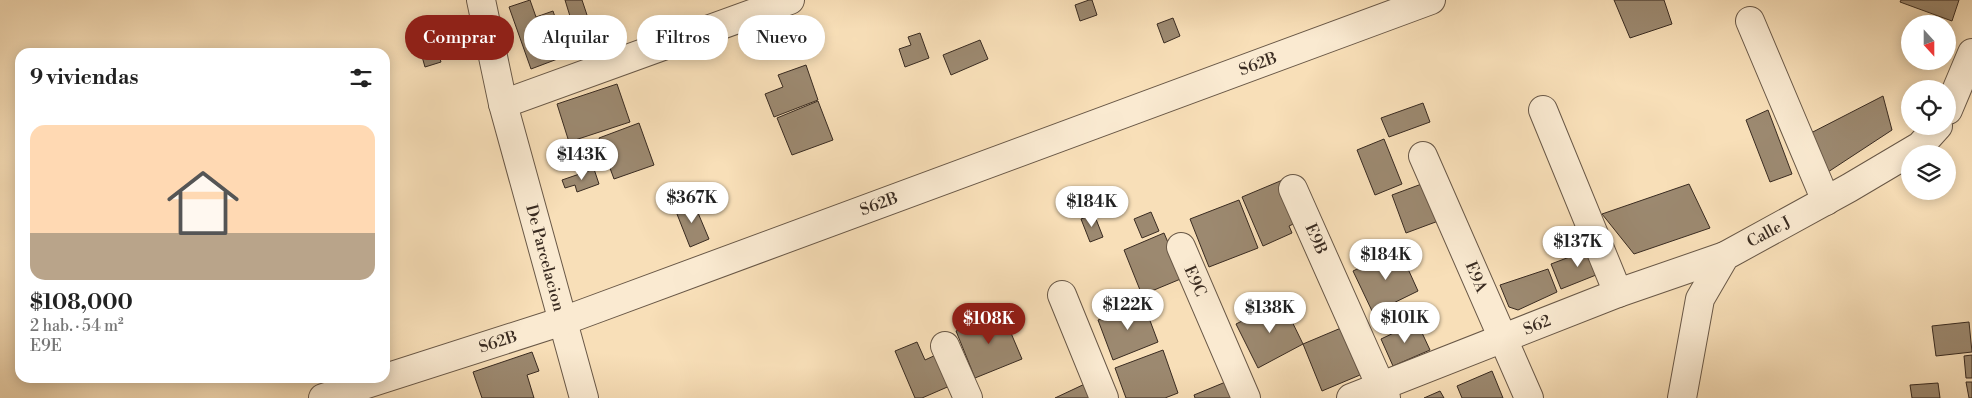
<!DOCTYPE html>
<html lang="es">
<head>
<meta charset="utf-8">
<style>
	:root { --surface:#fff; --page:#f2f2f2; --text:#222; --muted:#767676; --accent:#8f2418 }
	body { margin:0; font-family:"Libre Bodoni",serif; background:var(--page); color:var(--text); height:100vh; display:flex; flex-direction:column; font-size:19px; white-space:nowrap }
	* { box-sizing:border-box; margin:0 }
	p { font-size:16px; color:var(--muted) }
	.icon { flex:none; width:28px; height:28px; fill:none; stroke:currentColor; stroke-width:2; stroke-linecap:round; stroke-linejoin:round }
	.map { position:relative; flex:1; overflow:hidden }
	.sheet { position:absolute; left:15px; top:48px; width:375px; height:335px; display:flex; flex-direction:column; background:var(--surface); border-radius:15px; box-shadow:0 2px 12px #0003 }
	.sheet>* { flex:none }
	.top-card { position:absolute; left:405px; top:15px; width:475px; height:45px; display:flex; gap:10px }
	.needle { width:32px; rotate:159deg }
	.tools { position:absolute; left:1901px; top:15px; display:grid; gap:10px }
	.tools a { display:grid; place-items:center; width:55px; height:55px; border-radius:50%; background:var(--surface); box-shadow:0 2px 12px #0003; font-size:25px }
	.price { position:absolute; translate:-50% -42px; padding:0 11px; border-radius:18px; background:#fff; color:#222; font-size:16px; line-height:32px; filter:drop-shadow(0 1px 2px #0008) }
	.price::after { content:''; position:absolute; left:50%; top:30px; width:15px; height:11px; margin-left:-8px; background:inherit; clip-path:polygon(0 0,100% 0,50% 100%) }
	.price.selected { background:var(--accent); color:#fff }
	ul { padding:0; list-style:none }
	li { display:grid; align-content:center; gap:10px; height:265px; padding:0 15px }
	li span { display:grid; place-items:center; height:155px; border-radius:15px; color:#555 }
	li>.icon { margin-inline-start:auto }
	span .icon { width:90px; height:90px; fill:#fffc; stroke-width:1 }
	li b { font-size:21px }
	h2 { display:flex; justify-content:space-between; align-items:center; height:60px; padding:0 15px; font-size:21px }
	.pill { padding:0 18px; border-radius:22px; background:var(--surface); box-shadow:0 2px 12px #0003; font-size:18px; line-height:45px }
	.pill.selected { background:var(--accent); color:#fff }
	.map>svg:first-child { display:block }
	.building { fill:#9c8970; stroke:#392b21 }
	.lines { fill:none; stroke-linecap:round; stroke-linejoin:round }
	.street-casing { stroke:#695847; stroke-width:30 }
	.street { stroke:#faead1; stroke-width:28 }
	.labels { text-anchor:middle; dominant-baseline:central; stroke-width:4.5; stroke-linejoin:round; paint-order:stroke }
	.street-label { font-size:16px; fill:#392b21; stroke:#faead1 }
</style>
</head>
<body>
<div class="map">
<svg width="1972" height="398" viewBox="0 0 1972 398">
	<rect width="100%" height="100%" fill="#f8dfb8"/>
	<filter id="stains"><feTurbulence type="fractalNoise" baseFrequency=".004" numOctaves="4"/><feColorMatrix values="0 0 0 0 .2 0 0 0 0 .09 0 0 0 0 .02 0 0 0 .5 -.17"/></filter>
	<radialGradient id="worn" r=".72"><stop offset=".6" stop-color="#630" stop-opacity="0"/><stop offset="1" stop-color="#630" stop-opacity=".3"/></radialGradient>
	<g class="building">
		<path d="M530,0L536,17L553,11L568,55L531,69L509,7Z"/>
		<path d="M565,0H582L589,21L573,26Z"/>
		<path d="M1089,0H1092L1097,15L1080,21L1075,5Z"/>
		<path d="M1614,0H1664L1672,24L1630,38Z"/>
		<path d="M1901,0H1959L1952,21L1900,2Z"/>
		<path d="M1173,18L1180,36L1164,43L1157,24Z"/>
		<path d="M920,33L929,58L905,67L899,49L911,45L908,37Z"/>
		<path d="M980,40L988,59L951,75L943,55Z"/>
		<path d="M435,42L441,62L425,67L419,46Z"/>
		<path d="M806,65L818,100L774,117L765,94L783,87L778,75Z"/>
		<path d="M617,84L630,122L569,142L557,104Z"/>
		<path d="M1883,96L1892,130L1828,172L1807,135Z"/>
		<path d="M818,101L833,140L792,155L777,118Z"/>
		<path d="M1423,103L1430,122L1389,137L1381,118Z"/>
		<path d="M1768,110L1792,174L1770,182L1746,120Z"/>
		<path d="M639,123L654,165L614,179L599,138Z"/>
		<path d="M1384,139L1402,184L1375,195L1357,150Z"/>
		<path d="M594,169L599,184L577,192L575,185L565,188L562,180Z"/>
		<path d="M1285,179L1302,220L1289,226L1292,233L1263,246L1242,197Z"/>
		<path d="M1427,182L1441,220L1406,233L1392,195Z"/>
		<path d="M1689,184L1710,228L1634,254L1602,214Z"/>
		<path d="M1239,200L1258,248L1209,267L1190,219Z"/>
		<path d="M693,201L709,239L690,247L675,209Z"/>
		<path d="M1151,212L1159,231L1142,238L1134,219Z"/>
		<path d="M1094,214L1103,237L1090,242L1081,219Z"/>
		<path d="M1164,233L1183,278L1142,295L1124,250Z"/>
		<path d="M1596,247L1606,271L1561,289L1551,264Z"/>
		<path d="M1399,249L1418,291L1373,313L1353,271Z"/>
		<path d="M1548,269L1557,292L1518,310L1509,307L1500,285Z"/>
		<path d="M1282,301L1303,344L1258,368L1236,324Z"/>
		<path d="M1143,302L1158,342L1113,360L1098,320Z"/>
		<path d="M1002,312L1022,359L975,378L956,331Z"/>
		<path d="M1417,322L1430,350L1393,366L1381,339Z"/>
		<path d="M1969,322L1972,352L1936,356L1932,326Z"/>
		<path d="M1341,328L1360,375L1322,391L1303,344Z"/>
		<path d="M917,342L925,360L938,354L952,385L922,398H915L895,351Z"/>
		<path d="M1163,350L1178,393L1165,398H1126L1115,368Z"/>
		<path d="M532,352L539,371L527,375L534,398H482L473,372Z"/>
		<path d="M1972,355V378H1966L1964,356Z"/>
		<path d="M1492,371L1503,398H1462L1457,386Z"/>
		<path d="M1228,381L1235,398H1195L1194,395Z"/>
		<path d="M1089,382L1096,398H1055Z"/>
		<path d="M1966,382H1972V398H1969Z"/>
		<path d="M1938,383L1940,398H1912L1910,385Z"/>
		<path d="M1440,391L1444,398H1424Z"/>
	</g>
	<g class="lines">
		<g class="street-casing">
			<g id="street">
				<path d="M481,0L503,104L584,398"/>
				<path d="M1750,21L1826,201"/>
				<path d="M503,104L790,0"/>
				<path d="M1543,110L1618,293"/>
				<path d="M1948,110L1972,53"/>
				<path d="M1423,156L1529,398"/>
				<path d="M1293,189L1386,398"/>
				<path d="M1181,247L1246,398"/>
				<path d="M1062,295L1104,398"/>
				<path d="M945,346L968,398"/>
				<path d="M323,398L563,321L1431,0"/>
				<path d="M1351,398L1618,293L1725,256"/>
				<path d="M1682,398L1700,299L1725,256L1849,188L1920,146L1938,126"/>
			</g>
		</g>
		<use href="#street" class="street"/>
	</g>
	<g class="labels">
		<g class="street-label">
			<text transform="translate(1258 64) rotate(-20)">S62B</text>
			<text transform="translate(879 204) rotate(-20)">S62B</text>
			<text transform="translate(1769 232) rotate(-28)">Calle J</text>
			<text transform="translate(1316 239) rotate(66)">E9B</text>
			<text transform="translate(545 258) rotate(75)">De Parcelacion</text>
			<text transform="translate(1476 277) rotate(67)">E9A</text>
			<text transform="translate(1195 281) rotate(66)">E9C</text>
			<text transform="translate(1537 325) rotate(-22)">S62</text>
			<text transform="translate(498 342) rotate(-18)">S62B</text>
		</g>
	</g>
	<rect width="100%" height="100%" filter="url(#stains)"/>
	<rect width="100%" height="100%" fill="url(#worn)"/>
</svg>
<div class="tools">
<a><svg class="needle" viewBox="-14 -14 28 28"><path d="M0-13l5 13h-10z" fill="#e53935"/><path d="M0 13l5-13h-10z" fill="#767676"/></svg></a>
<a><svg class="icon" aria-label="locate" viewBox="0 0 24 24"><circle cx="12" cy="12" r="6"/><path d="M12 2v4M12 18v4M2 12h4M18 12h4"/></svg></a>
<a><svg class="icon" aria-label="layers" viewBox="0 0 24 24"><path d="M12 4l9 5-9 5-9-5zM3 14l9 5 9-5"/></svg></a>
</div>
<b class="price" style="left:582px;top:181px">$143K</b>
<b class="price" style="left:692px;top:224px">$367K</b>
<b class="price" style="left:1092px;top:228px">$184K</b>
<b class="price" style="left:1578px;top:268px">$137K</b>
<b class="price" style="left:1386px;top:281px">$184K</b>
<b class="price" style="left:1128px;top:331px">$122K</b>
<b class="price" style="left:1270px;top:334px">$138K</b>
<b class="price" style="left:1405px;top:344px">$101K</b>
<b class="price selected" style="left:989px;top:345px">$108K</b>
<div class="top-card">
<a class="pill selected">Comprar</a>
<a class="pill">Alquilar</a>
<a class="pill">Filtros</a>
<a class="pill">Nuevo</a>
</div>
<section class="sheet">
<h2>9 viviendas<svg class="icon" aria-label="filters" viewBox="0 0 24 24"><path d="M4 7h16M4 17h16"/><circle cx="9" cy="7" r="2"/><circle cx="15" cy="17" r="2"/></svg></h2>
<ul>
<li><span style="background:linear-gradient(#ffd9b3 70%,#b9a48a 0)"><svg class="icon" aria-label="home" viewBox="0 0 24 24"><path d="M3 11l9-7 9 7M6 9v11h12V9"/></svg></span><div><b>$108,000</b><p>2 hab. · 54 m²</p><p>E9E</p></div></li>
</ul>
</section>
</div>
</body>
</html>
